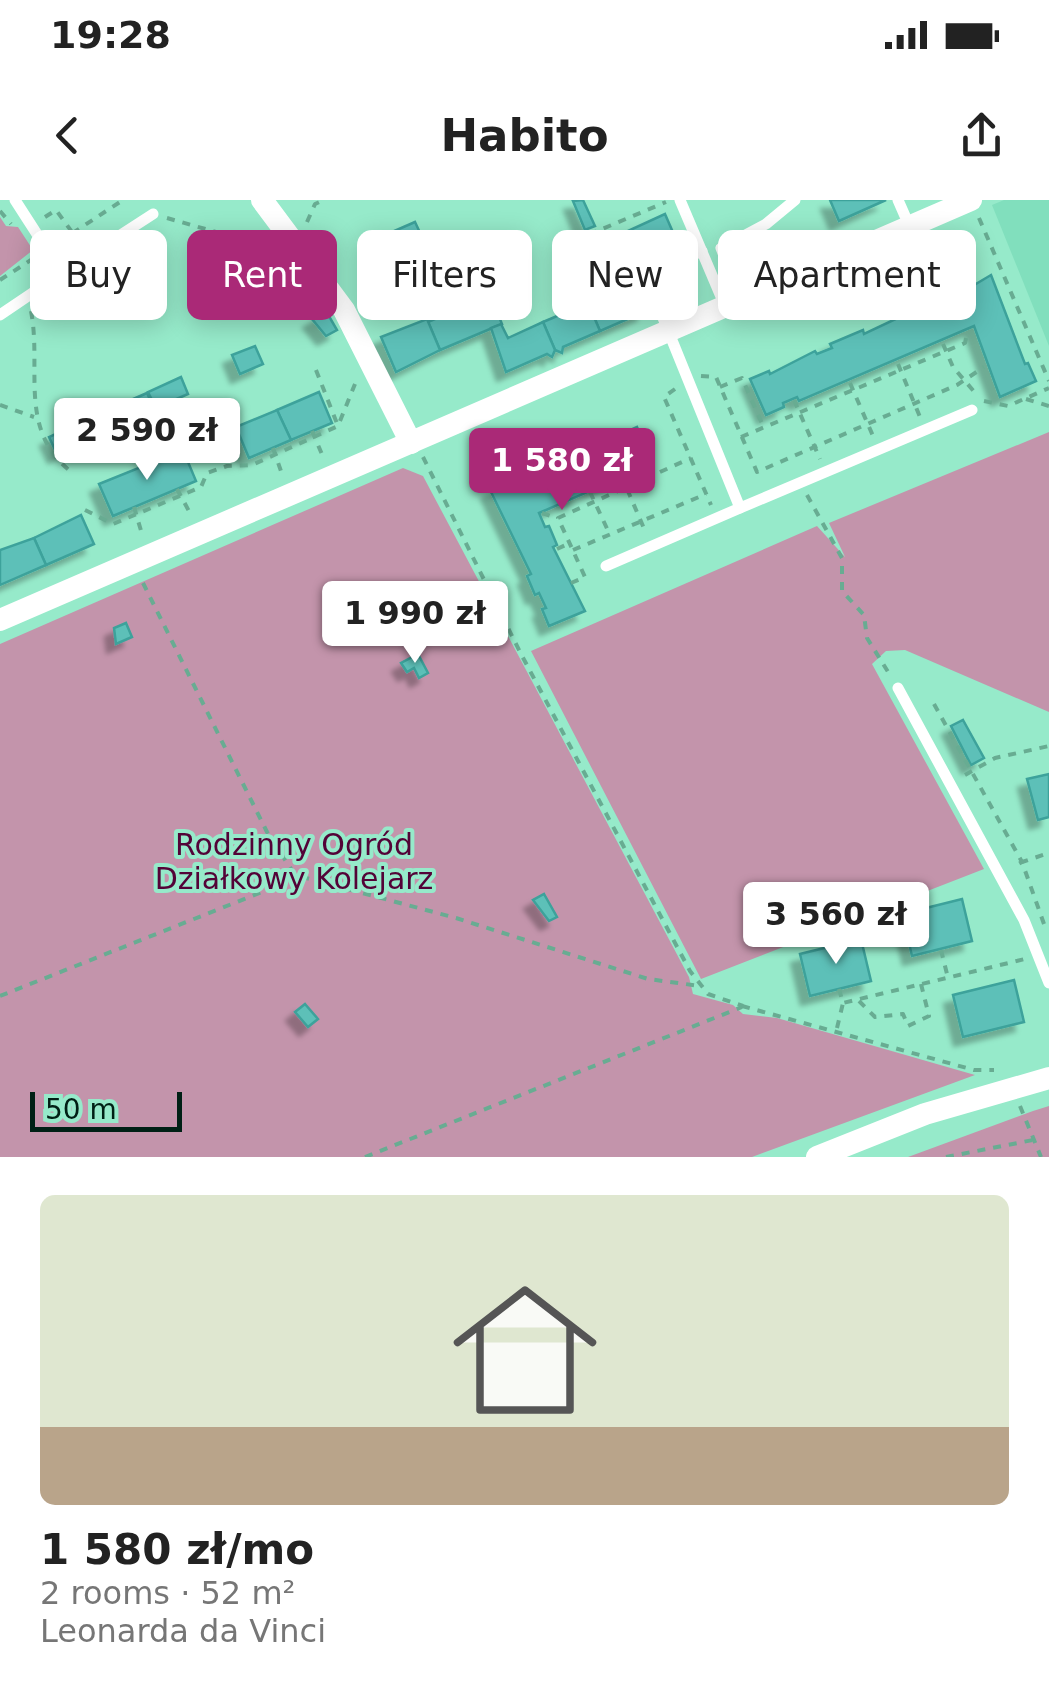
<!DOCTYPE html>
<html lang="en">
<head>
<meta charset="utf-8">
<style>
	:root { --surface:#fff; --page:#f2f2f2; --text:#222; --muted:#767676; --accent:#aa2977 }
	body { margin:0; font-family:"DejaVu Sans",sans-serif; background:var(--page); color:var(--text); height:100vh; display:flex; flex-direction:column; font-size:38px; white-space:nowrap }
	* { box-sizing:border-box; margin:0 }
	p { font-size:32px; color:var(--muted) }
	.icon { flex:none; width:55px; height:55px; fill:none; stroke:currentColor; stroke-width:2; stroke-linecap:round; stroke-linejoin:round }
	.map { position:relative; height:957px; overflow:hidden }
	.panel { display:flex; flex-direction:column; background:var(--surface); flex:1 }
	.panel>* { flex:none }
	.top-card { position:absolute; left:30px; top:30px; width:990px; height:90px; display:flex; gap:20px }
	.scale { position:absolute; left:30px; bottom:25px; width:152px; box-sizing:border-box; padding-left:10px; border:5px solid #002015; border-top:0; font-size:28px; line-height:35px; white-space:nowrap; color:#002015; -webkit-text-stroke:8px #96eaca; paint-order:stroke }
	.price { position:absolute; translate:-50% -85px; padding:0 22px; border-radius:10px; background:#fff; color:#222; font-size:32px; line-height:65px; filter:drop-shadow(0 2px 5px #0008) }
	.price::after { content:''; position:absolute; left:50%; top:60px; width:30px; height:22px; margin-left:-15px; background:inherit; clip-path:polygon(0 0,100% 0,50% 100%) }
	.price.selected { background:var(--accent); color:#fff }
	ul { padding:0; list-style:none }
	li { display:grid; align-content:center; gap:20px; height:530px; padding:0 40px }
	li span { display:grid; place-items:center; height:310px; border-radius:15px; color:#555 }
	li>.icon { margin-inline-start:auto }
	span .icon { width:180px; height:180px; fill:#fffc; stroke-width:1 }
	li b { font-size:42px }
	.chip { padding:0 35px; border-radius:15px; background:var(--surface); box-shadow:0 5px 25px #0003; font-size:35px; line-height:90px }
	.chip.selected { background:var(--accent); color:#fff }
	.status { display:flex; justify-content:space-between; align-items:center; height:70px; padding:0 50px; background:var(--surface); direction:ltr }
	.status svg { height:28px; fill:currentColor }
	header { display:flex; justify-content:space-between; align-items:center; height:130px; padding:0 40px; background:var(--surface); font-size:45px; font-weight:600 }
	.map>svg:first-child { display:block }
	.built { fill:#81dfbd }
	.green { fill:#c394ab }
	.building { fill:#5dc0b8; stroke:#3da29b; stroke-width:2.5; filter:url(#shadow) }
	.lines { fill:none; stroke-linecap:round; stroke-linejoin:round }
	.path { stroke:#68ac92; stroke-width:4; stroke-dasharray:8 8; stroke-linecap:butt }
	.service { stroke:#fff; stroke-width:11 }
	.minor { stroke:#fff; stroke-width:22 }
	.labels { text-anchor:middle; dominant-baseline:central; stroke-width:8; stroke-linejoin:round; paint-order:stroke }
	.park-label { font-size:30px; fill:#530337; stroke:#96eaca }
</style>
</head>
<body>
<div class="status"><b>19:28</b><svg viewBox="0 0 49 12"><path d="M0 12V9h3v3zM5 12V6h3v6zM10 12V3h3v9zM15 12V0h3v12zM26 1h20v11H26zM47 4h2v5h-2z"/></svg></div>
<header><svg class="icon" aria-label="back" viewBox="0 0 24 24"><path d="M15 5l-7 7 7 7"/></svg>Habito<svg class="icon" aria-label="share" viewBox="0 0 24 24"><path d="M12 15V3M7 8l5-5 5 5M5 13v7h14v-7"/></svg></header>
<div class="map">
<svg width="1049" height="957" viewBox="0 0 1049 957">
	<defs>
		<filter id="shadow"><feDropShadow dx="-9" dy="9" stdDeviation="2.5" flood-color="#0004"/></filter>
	</defs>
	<rect width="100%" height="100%" fill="#96eaca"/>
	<path class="built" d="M1004,0H1049V146L992,5Z"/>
	<g class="green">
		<path d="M0,17L6,26L18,27L33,50L0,76Z"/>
		<path d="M1049,232V512L905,450L886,451L872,464L984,669L701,779L531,451L817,326L845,357L829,323Z"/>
		<path d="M403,268L423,276L689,777L693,794L733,805L743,814L777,818L975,875L752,957H0V444Z"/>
		<path d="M1049,906V957H908L1033,911Z"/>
	</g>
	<g class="building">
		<path d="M583,0L595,26L585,30L573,1Z"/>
		<path d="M830,0H886L839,21Z"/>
		<path d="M665,14L678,44L622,70L608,40Z"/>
		<path d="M415,22L430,54L396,69L389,55L406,47L392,32Z"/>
		<path d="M684,71L692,90L678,96L670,78Z"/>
		<path d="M991,75L1025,164L1028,163L1036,181L1000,197L974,126L799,201L797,197L783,203L784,207L766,215L750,179L769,171L770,174L815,151L817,154L832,148L830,144L863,130L864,134L957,90L959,94Z"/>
		<path d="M634,82L646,111L600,131L588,103Z"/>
		<path d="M490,95L502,124L440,150L428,122Z"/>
		<path d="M588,103L600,131L563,147L562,153L555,150L543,122Z"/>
		<path d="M326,111L337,130L326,136L312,119Z"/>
		<path d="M427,119L440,150L396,172L381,137Z"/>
		<path d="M543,122L555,150L552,157L547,154L506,172L491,128L501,124L508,138Z"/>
		<path d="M255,146L263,164L240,174L232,155Z"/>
		<path d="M181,177L188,194L156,208L148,192Z"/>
		<path d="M319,192L332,223L291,240L277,210Z"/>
		<path d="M147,193L155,211L132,221L124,203Z"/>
		<path d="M108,210L116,226L97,235L89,219Z"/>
		<path d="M277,210L291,240L249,258L236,227Z"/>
		<path d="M88,219L95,235L57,254L49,237Z"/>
		<path d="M637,227L653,264L634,271L633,268L618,274L620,278L539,313L545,327L549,326L557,345L553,347L585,411L549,426L542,409L546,408L539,393L535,395L527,376L531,374L490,290L510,282L511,286Z"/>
		<path d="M183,250L196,281L113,316L99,284Z"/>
		<path d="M81,315L94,344L46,365L34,338Z"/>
		<path d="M34,338L46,365L0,385V350Z"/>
		<path d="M126,423L132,437L116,444L114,428Z"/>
		<path d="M418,454L428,473L419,478L414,468L407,472L401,463Z"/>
		<path d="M963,520L984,558L971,565L951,526Z"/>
		<path d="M1049,574V617L1038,620L1027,579Z"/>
		<path d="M544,694L557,717L549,721L533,700Z"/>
		<path d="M962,699L972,741L912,756L902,714Z"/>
		<path d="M861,739L871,781L810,796L800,754Z"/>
		<path d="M1014,780L1024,822L963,837L953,795Z"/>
		<path d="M305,804L318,819L308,827L295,812Z"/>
	</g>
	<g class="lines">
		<g class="path">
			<path d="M0,11L11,24"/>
			<path d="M45,17L56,10L72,32"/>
			<path d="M167,18L268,47"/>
			<path d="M979,18L1049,181"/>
			<path d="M307,22L315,4L324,0"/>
			<path d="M59,42L123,0"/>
			<path d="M609,68L595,32L666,2"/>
			<path d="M0,80L34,58"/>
			<path d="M31,111C42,168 18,228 69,270"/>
			<path d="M943,144L953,167L977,195"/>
			<path d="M898,164L920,217"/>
			<path d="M316,170L338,226"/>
			<path d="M701,176L716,177L757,272L957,185L984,167"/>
			<path d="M850,183L873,236"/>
			<path d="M720,187L742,178L764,228"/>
			<path d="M675,189L664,197L711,305"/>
			<path d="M1026,199L1049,206"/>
			<path d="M794,200L820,259"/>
			<path d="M984,201L1008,206L1049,188"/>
			<path d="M0,205L34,217"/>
			<path d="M312,231L324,259"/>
			<path d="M741,237L965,143L967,134"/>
			<path d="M273,248L283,277"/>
			<path d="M423,257L521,454L690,771L708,794L743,806"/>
			<path d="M621,275L646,333"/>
			<path d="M177,289L190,313"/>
			<path d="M590,292L610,335"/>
			<path d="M807,295L842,358V391L864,415L867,438L890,475"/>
			<path d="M134,307L142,334"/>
			<path d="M85,310L113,324L201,287L207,273L227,266L252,265L338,226L355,184"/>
			<path d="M542,313L557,318"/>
			<path d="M557,349L570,343"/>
			<path d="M573,350L706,294"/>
			<path d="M143,383L267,632L295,675L456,718L648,779L700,786"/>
			<path d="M571,383L585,377L558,318L691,258"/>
			<path d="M934,504L1022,662L1013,667"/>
			<path d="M965,575L995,558L1049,546"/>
			<path d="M1044,724L1022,662L1049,653"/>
			<path d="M941,750L948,778"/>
			<path d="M839,789L843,803L1025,759"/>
			<path d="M0,796L262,692L295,675"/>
			<path d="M859,801L875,817L903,814L908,826L929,816L921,784"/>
			<path d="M742,806L974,870H994"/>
			<path d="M837,828L843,803"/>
			<path d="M1020,906L1041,957"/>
			<path d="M365,957L742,807"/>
			<path d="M946,957L1033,940"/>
		</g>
		<g class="service">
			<path d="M15,0L62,73L153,14"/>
			<path d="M680,0L725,106"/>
			<path d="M898,0L905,16"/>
			<path d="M566,97L646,76L702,51"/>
			<path d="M741,99L721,48L766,24L795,0"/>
			<path d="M0,115L62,73"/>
			<path d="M740,308L972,210"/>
			<path d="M606,366L740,308L646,76"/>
			<path d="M898,488L1024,720L1049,783"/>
		</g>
		<g class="minor">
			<path d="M262,0L344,110L411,243"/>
			<path d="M0,420L971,0"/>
			<path d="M817,957L925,914L1049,878"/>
		</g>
	</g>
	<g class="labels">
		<g class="park-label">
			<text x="294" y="644">Rodzinny Ogród<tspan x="294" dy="34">Działkowy Kolejarz</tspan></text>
		</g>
	</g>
</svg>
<div class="scale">50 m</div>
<b class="price" style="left:147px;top:283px">2 590 zł</b>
<b class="price selected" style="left:562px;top:313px">1 580 zł</b>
<b class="price" style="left:415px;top:466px">1 990 zł</b>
<b class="price" style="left:836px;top:767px">3 560 zł</b>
<div class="top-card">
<a class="chip">Buy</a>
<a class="chip selected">Rent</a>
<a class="chip">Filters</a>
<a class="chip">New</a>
<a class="chip">Apartment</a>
</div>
</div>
<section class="panel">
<ul>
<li><span style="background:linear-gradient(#dfe7d0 75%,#b9a48a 0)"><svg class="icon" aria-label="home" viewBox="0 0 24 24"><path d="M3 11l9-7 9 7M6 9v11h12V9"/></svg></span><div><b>1 580 zł/mo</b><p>2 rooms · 52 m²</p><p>Leonarda da Vinci</p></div></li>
</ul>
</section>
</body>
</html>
